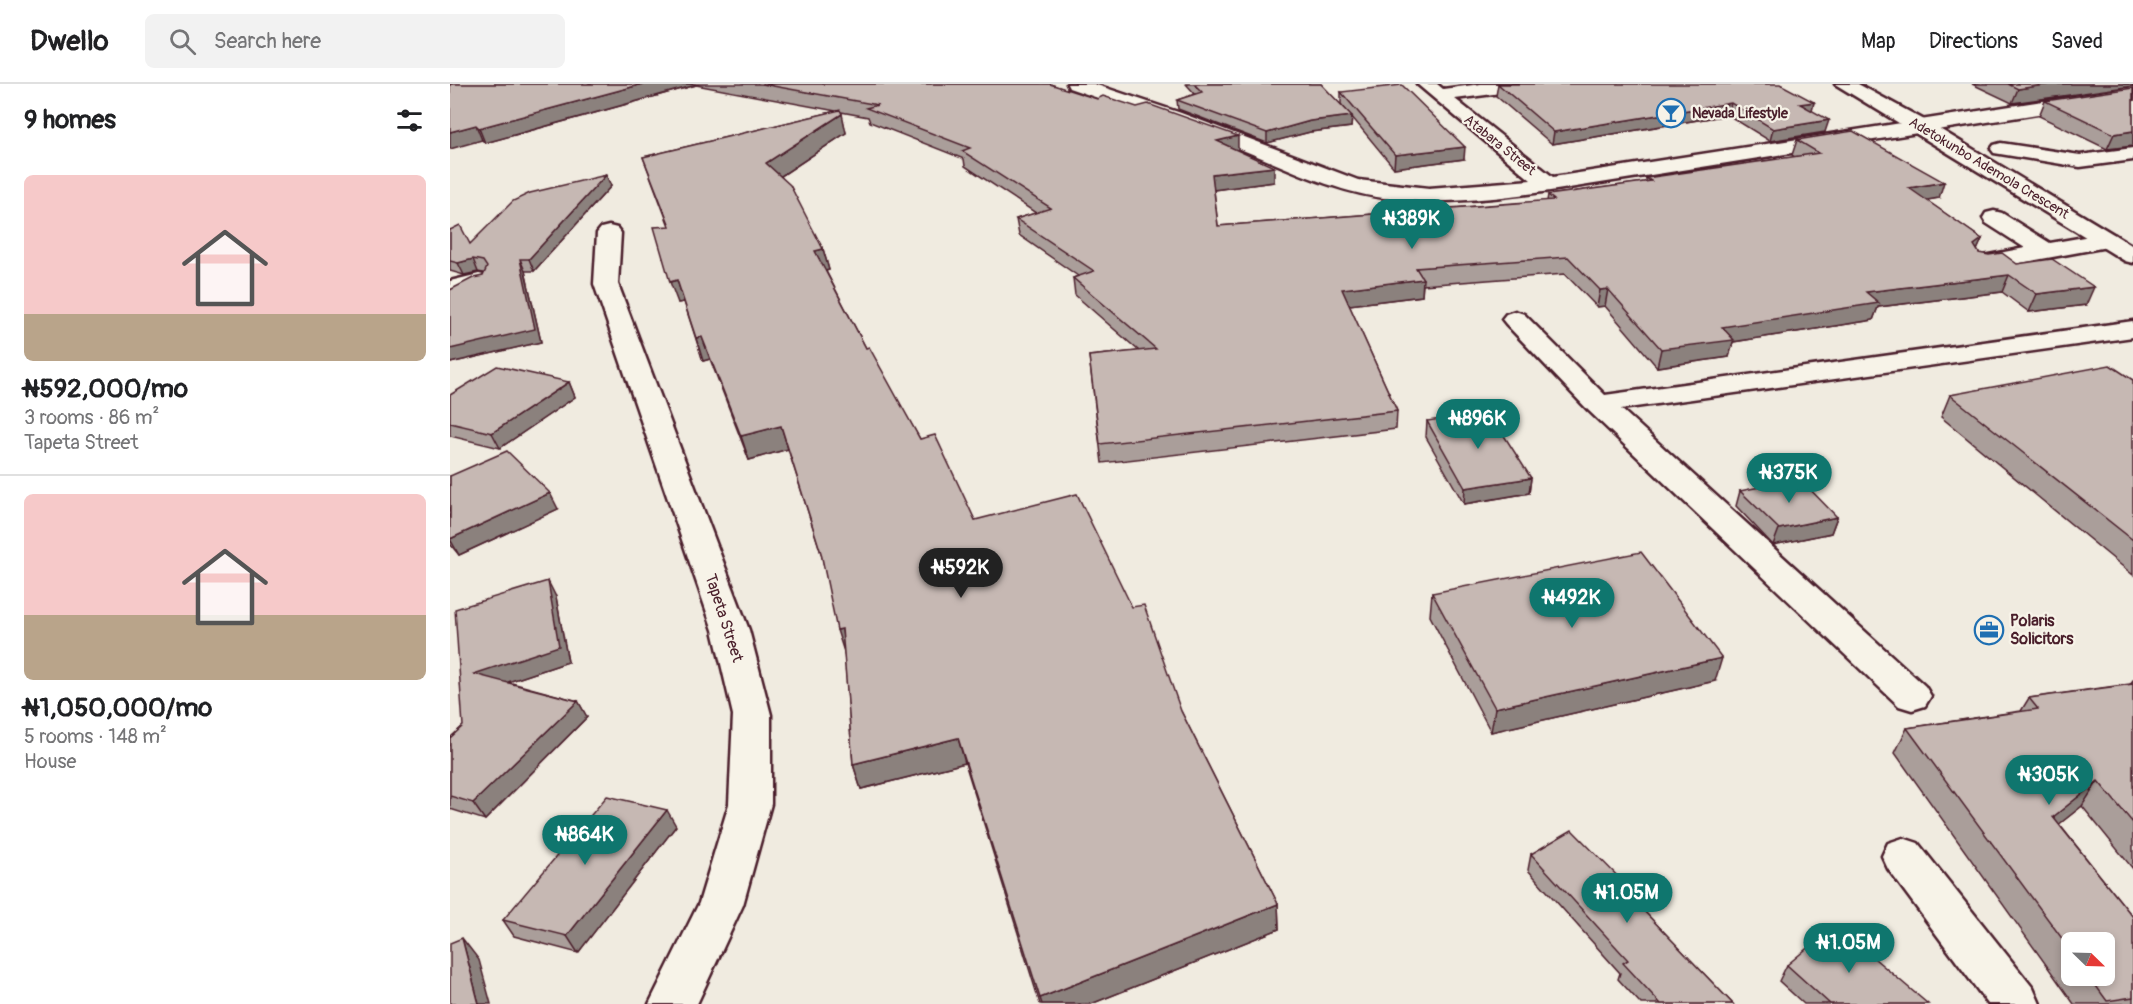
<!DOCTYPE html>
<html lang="en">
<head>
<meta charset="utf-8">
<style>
	:root { --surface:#fff; --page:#f2f2f2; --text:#202124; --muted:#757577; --line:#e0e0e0; --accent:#0f766e }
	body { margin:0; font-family:Pangolin,sans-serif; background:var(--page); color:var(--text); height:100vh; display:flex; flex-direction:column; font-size:22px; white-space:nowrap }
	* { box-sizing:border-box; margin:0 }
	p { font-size:20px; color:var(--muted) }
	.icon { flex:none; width:33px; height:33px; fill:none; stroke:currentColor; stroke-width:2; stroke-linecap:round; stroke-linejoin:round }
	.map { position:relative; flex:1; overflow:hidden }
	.sheet { display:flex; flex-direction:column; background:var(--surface); width:450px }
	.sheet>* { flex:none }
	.needle { width:39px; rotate:113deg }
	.fabs { position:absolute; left:1611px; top:848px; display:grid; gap:12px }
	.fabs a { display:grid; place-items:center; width:54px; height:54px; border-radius:9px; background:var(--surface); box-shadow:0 3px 9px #0003; font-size:30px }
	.price { position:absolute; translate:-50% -51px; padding:0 14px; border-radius:21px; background:var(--accent); color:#fff; font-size:20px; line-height:39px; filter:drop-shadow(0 2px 3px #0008) }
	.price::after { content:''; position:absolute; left:50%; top:36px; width:18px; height:14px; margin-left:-9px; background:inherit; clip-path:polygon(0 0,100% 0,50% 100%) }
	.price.selected { background:#222; color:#fff }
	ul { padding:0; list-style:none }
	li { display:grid; align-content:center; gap:12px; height:318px; padding:0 24px }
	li+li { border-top:2px solid var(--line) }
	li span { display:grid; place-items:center; height:186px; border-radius:9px; color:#555 }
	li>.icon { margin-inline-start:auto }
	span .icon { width:108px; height:108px; fill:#fffc; stroke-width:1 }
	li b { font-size:26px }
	h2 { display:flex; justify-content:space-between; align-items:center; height:72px; padding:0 24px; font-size:26px }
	header { display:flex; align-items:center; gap:36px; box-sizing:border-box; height:84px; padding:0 30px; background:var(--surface); border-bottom:2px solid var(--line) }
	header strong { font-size:28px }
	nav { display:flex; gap:33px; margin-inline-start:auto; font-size:21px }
	.search { width:420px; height:54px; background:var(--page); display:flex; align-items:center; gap:15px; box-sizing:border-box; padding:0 21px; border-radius:9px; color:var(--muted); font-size:22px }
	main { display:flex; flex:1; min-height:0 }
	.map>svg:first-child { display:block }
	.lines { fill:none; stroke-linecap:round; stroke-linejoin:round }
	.minor-casing { stroke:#4a1f2b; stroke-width:5 }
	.major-casing { stroke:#4a1f2b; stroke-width:5 }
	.minor { fill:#f7f3e8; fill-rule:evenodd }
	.major { fill:#f7f3e8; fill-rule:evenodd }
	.wall { fill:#aa9e9a; stroke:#4a1f2b; stroke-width:1.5; fill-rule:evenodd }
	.shaded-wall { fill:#8b817d; stroke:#4a1f2b; stroke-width:1.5 }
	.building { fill:#c6b8b3; stroke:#4a1f2b; stroke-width:1.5 }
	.labels { text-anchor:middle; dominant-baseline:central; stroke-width:4.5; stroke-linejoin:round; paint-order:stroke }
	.far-poi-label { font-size:14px; font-weight:bold; fill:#4a1f2b; stroke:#f7f3e8; text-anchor:start }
	.far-street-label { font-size:14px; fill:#4a1f2b; stroke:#f7f3e8 }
	.street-label { font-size:16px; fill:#4a1f2b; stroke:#f7f3e8 }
	.poi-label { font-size:16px; font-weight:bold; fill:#4a1f2b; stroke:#f7f3e8; text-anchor:start }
</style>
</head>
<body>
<header>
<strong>Dwello</strong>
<div class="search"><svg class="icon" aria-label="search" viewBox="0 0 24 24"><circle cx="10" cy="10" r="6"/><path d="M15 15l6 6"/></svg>Search here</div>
<nav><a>Map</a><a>Directions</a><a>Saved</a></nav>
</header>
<main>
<section class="sheet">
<h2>9 homes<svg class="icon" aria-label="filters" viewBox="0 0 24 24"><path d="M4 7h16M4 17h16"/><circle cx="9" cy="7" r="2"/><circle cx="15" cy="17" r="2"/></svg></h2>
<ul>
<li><span style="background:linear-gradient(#f6c9c9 75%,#b9a48a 0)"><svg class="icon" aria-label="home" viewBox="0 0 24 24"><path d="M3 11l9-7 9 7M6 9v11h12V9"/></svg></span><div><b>₦592,000/mo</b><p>3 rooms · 86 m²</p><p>Tapeta Street</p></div></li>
<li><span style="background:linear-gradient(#f6c9c9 65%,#b9a48a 0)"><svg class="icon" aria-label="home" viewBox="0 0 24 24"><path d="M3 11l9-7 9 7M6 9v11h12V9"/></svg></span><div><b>₦1,050,000/mo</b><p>5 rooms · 148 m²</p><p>House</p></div></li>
</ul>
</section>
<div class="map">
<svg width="1683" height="920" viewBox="0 0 1683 920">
	<rect width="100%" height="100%" fill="#f0ebe0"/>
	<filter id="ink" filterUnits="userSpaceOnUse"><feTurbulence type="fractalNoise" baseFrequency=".0167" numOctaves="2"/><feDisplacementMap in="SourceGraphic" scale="12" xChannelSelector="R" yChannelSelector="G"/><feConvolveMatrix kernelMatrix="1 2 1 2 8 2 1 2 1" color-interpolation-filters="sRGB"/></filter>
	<g filter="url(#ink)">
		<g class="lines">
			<g class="minor-casing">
				<g id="minor">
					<path d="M617,0H644L731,29L908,96L979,104L1081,96L967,0H987L993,5L1031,0H1083L1074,6L1005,15L1103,93L1683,3V15L1100,107C1048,114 995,121 942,115C890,110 842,86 795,67C737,45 678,24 619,4Z"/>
					<path d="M1551,59L1630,71L1683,64V76L1630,83L1544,69L1541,65L1544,61Z"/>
					<path d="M1544,127L1552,129L1600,159L1657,149L1665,151L1669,156L1665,161L1657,163L1532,186L1523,184L1520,179L1523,174L1575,164L1536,139L1533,134L1536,129Z"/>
					<path d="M159,142L167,144L171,149L168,200L299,546L321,631V720L293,821L247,920H199L249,819L279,720L283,631L263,546L144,200L147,149L151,144Z"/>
					<path d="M29,190L38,192L41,197L38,202L0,211V197Z"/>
					<path d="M1065,227L1074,230L1155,311L1683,237V253L1171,325L1475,602L1481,612L1475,622L1462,626L1449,622L1138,326L1056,240L1052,235L1056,230Z"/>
					<path d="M1453,754L1468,759L1583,904L1590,920H1538L1438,785L1432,772L1438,759Z"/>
				</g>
			</g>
			<g class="major-casing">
				<path id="major" d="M1385,0H1408L1478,38L1683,162V179L1675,177Z"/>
			</g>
			<use href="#minor" class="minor"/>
			<use href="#major" class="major"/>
		</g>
		<g class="wall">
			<path d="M0,0H600L788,67L824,98L764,106L768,142L1097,117L1098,111L1196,98V94L1345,73L1342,71L1347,56L1489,114L1476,116L1532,155L1527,166L1529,169L1567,180L1636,221L1579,228L1552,208L1428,223L1423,236L1283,258L1279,273L1207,283L1155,222L1147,223L1115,190L973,201L972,212L899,221L947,327L946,345L652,379L639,272L689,267L625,211L623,194L628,192L569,151L566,135L586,129L515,82L514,75L420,38L418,33L391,28L396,49L331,92L373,165L379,186L376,187L416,264L470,355L525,436L731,627L828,820L829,845L641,920H590L515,679L411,705L403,680L394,566L371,469L338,365L299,376L260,275L253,277L234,218L228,219L219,142L193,73L386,27L246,1L35,59L32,56Z"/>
			<path d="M736,0H871L898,29L891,20V8L1014,75L944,84L902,33L901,43L860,48L817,59L728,25L727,16L745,10Z"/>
			<path d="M1048,0L1364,18L1362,27L1375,48L1320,57L1278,31L1102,60L1046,12Z"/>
			<path d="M1522,0H1683V2L1562,19Z"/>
			<path d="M1683,4V62L1657,65L1589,32L1595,17Z"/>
			<path d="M156,91L161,102L84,187H75L91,258L0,279V206L33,192L34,189L28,188L14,191L0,187V146L20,160Z"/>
			<path d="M1683,296V491L1491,333L1500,311Z"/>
			<path d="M119,298L125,313L50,364L0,352V311Z"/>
			<path d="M977,337L1081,394L1079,409L1014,420L976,353Z"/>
			<path d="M0,392L108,425L9,471L0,460Z"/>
			<path d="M1290,407L1387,433L1381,449L1323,461L1286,422Z"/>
			<path d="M982,509L1265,597L1041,648L980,532Z"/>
			<path d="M106,513L118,578L58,598L128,617L137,633L35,736L0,725V654L13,642Z"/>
			<path d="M1683,596V785L1632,722L1609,740L1683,833V920H1624L1445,669L1457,644L1571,627L1579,614L1680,600ZM1622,858L1654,891H1622Z"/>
			<path d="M226,742L128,869L64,852L53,836Z"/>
			<path d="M1081,770L1194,819L1192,825L1283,920H1191L1168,895L1170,889L1078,786Z"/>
			<path d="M1337,881L1478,920H1354L1329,897Z"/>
		</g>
		<g class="shaded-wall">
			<path d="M193,0H245L246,1L35,59L29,44Z"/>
			<path d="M1600,0H1683V2L1562,19L1568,5Z"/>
			<path d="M1364,18L1361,30L1350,20Z"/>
			<path d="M1281,19L1278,31L1102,60L1104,48Z"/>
			<path d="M392,30L396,49L322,98L316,79Z"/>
			<path d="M902,32L901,43L860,48L817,59V49L860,37Z"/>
			<path d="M1379,36L1375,48L1320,57L1323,45Z"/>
			<path d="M26,41L32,56L0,65V48Z"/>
			<path d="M1683,47V62L1657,65L1664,50Z"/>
			<path d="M788,52V67L767,57Z"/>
			<path d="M1015,63L1014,75L944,84L945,71Z"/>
			<path d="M824,83V98L763,106L762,90Z"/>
			<path d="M156,91L161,102L84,187L79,175Z"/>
			<path d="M1494,98L1489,114L1454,120L1459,104Z"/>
			<path d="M1532,155L1525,171L1524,161Z"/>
			<path d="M373,165L379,186L371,188L365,167Z"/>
			<path d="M23,175L28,188L14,191L8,179Z"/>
			<path d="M70,175L75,187L91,258L0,279V265Z"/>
			<path d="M1559,191L1552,208L1428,223L1423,236L1283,258L1279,273L1207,283L1211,265L1272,243L1416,208Z"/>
			<path d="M973,195L972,212L891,222L892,205Z"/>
			<path d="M227,196L234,218L228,219L220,198Z"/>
			<path d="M1644,203L1636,221L1579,228L1587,210Z"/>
			<path d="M1158,205L1155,222L1147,223L1150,206Z"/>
			<path d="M252,253L260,275L253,277L246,254Z"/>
			<path d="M119,298L125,313L50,364L42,349Z"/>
			<path d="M331,342L338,365L299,376L291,352Z"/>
			<path d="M1081,394L1079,409L1014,420L1015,404Z"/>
			<path d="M100,409L108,425L9,471L0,455Z"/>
			<path d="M1387,433L1381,449L1323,461L1329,445Z"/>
			<path d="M98,497L106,513L118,578L34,606L24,590Z"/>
			<path d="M392,545L395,571L387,546Z"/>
			<path d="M1272,574L1265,597L1041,648L1045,624Z"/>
			<path d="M128,617L137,633L35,736L23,719Z"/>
			<path d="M508,654L515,679L411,705L403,680Z"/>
			<path d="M1648,697L1632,722L1588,757L1603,733Z"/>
			<path d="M217,726L226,742L128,869L117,852Z"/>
			<path d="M828,820L829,845L641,920H592L590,914Z"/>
			<path d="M12,854L29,876L41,920H29Z"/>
		</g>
		<g class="building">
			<path d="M0,0H193L29,44L26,41L0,48Z"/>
			<path d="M312,0H600L647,15L653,12L687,23L698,20L788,52L767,57L824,83L762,90L768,142L1104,116L1098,111L1201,97L1196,94L1369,69L1347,56L1403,47L1494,98L1459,104L1532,155L1524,161L1529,169L1539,171L1552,169L1567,180L1602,175L1644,203L1587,210L1559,191L1416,208L1429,219L1272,243L1284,256L1211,265L1158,205L1150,206L1118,173L966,184L973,195L892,205L947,327L650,360L639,272L706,265L623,194L644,187L566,135L601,124L512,67L520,64L416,24L428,21Z"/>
			<path d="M744,0H871L902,32L860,37L817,49L727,16L752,8Z"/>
			<path d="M1048,0H1330L1364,18L1350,20L1379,36L1323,45L1281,19L1104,48Z"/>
			<path d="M1558,0H1600L1568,5Z"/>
			<path d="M952,1L1015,63L945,71L891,8Z"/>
			<path d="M1683,4V47L1664,50L1595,17Z"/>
			<path d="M390,26L392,30L316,79L340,101L373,165L365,167L416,264L419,263L470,355L485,351L525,436L627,410L682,523L694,521L731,627L828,820L590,914L508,654L403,680L392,545L387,546L371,469L331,342L291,352L252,253L246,254L227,196L220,198L204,143L220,142L193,73Z"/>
			<path d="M156,91L79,175H70L85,245L0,265V206L23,194L33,192L37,183L33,177L23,175L8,179L0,177V146L10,141L20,160L63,117L80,109Z"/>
			<path d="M1660,281L1683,296V456L1500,311Z"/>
			<path d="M47,282L119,298L42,349L0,339V311Z"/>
			<path d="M1039,328L1081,394L1015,404L977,337Z"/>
			<path d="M57,367L100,409L0,455V392Z"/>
			<path d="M1350,395L1387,433L1329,445L1290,407Z"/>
			<path d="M1191,468L1272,574L1045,624L982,509Z"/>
			<path d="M98,497L109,562L24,590L128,617L23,719L0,712V654L13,642L5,525Z"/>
			<path d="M1683,600V739L1648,697L1603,733L1683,833V913L1657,917L1638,891H1654V858H1622V868L1457,644L1588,625L1579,614Z"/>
			<path d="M157,712L217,726L117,852L53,836Z"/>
			<path d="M1122,746L1194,819L1189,822L1283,920H1211L1173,879L1178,876L1081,770Z"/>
			<path d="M1385,841L1478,920H1380L1337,881Z"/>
			<path d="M12,854L29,920H0V859Z"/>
		</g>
	</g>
	<defs>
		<g id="bar-ring" transform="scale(1.5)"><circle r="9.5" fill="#f7f3e8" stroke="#1f6fb2" stroke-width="1.5"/><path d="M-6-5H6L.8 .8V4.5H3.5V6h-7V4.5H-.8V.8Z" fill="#1f6fb2"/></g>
		<g id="office-ring" transform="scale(1.5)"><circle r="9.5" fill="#f7f3e8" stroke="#1f6fb2" stroke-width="1.5"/><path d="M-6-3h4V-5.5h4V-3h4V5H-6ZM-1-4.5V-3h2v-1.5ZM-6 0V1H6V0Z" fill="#1f6fb2"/></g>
	</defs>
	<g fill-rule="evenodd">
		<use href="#bar-ring" x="1221" y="29"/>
		<use href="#office-ring" x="1539" y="546"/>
	</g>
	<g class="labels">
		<g class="far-poi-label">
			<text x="1242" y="29">Nevada Lifestyle</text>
		</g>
		<g class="far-street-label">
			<text transform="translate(1050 61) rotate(39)">Atabara Street</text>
			<text transform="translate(1539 84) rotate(31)">Adetokunbo Ademola Crescent</text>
		</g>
		<g class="street-label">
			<text transform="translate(274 534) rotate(72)">Tapeta Street</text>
		</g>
		<g class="poi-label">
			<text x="1560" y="537">Polaris<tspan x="1560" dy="18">Solicitors</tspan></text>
		</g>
	</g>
</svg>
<div class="fabs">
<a><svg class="needle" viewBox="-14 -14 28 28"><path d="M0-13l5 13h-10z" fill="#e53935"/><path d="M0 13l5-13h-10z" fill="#757577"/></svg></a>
</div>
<b class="price" style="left:962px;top:166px">₦389K</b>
<b class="price" style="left:1028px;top:366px">₦896K</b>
<b class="price" style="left:1339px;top:420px">₦375K</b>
<b class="price selected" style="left:511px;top:515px">₦592K</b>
<b class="price" style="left:1122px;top:545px">₦492K</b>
<b class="price" style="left:1599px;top:722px">₦305K</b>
<b class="price" style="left:135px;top:782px">₦864K</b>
<b class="price" style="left:1177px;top:840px">₦1.05M</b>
<b class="price" style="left:1399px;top:890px">₦1.05M</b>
</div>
</main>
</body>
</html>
